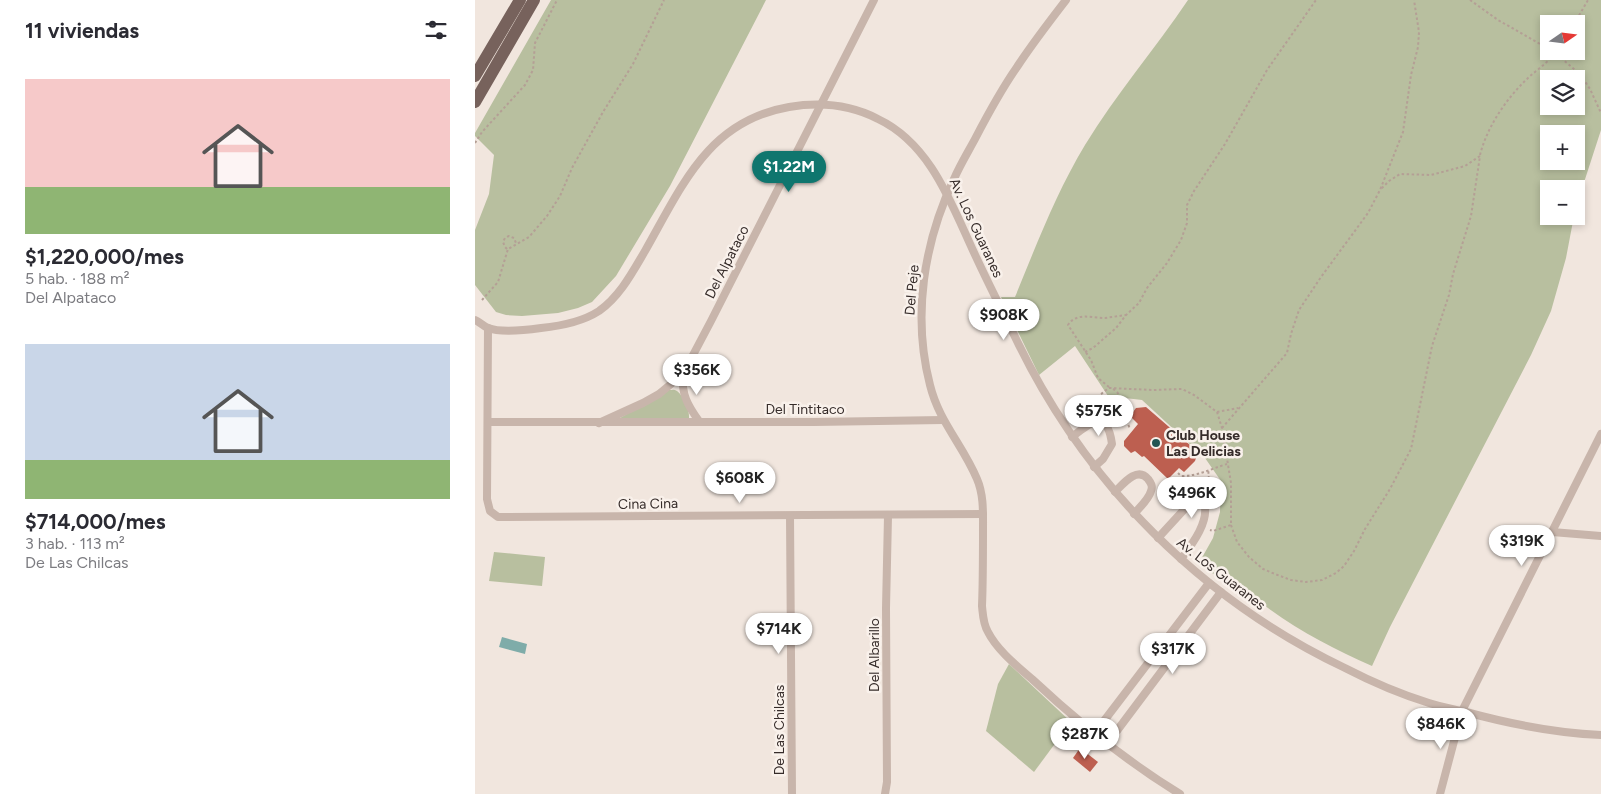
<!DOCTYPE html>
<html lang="es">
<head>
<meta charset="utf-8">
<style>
	:root { --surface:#fff; --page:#f7f7f7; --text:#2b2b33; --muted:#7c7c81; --accent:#0f766e }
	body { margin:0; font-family:Figtree,sans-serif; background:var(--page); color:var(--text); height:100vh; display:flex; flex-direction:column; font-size:19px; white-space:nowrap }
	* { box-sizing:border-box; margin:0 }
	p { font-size:16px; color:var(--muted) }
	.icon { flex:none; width:28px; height:28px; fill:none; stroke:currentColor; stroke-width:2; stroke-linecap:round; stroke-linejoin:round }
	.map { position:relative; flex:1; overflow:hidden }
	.side { display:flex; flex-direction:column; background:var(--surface); width:475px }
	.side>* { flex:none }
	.needle { width:32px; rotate:76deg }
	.fabs { position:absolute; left:1065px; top:15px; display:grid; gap:10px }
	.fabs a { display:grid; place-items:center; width:45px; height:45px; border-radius:0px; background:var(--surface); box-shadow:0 2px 8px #0003; font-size:25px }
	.price { position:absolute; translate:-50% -42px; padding:0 11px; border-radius:18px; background:#fff; color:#222; font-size:16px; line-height:32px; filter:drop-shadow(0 1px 2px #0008) }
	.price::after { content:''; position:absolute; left:50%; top:30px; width:15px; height:11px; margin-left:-8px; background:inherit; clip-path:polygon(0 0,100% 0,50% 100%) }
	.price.active { background:var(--accent); color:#fff }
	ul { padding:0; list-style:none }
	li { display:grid; align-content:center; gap:10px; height:265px; padding:0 25px }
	li span { display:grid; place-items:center; height:155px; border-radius:0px; color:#555 }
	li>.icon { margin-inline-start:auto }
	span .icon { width:90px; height:90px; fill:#fffc; stroke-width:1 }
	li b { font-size:21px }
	h2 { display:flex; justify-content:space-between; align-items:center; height:60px; padding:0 25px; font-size:21px }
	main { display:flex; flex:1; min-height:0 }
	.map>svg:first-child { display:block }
	.green { fill:#b8bf9f; fill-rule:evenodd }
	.water { fill:#7faca9 }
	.building { fill:#bd5f50 }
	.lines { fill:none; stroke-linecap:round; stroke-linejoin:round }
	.path { stroke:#b49f95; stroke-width:2; stroke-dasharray:2.5 2.5; stroke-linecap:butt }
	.minor { stroke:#c8b5ab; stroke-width:8 }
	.primary { stroke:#77625c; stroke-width:12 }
	.poi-dot { fill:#225553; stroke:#f9f1eb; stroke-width:2 }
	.labels { text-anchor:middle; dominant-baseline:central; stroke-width:5; stroke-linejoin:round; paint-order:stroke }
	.street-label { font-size:14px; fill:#362c2a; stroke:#f9f1eb }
	.poi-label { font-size:14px; font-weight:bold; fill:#362c2a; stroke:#f9f1eb; text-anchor:start }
</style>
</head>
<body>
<main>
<section class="side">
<h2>11 viviendas<svg class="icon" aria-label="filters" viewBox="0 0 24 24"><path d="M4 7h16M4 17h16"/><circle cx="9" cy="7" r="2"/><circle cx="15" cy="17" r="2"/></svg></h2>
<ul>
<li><span style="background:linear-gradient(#f6c9c9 70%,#8fb573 0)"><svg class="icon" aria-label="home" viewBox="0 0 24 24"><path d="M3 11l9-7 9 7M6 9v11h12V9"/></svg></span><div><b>$1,220,000/mes</b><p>5 hab. · 188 m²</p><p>Del Alpataco</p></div></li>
<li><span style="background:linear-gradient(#c9d6e8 75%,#8fb573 0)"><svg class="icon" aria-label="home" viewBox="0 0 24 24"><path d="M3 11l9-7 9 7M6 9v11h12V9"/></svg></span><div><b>$714,000/mes</b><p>3 hab. · 113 m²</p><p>De Las Chilcas</p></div></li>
</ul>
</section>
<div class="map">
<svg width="1126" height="794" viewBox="0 0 1126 794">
	<rect width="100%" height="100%" fill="#f1e6de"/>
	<g class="green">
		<path d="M76,0H291L195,186L141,276L117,302L103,308L83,313L47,316L31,315L21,312L0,285V230L14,194L19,155L0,136V133Z"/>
		<path d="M713,0H1126V130L1101,207V189H1074V216H1099L1091,258L1076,311L1056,355L915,627L897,666C859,649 823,631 789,605L785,609L724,563L738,538L745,512L746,481L730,458L667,400L633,396L600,346L564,375L526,297H540C561,246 581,193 610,145C641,94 680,49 713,0ZM1074,24H1101V51H1074ZM1074,79H1101V106H1074ZM1074,134H1101V161H1074Z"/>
		<path d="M194,390C197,390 199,389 202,391C208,395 215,411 214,418L210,419H147L145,418Z"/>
		<path d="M19,552L70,557L67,586L14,581Z"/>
		<path d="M534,664L596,722L559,772L511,731L523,684Z"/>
	</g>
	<path class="water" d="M27,637L52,644L50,654L24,647Z"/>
	<g class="building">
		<path d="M671,407L723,452L720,461L709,472L704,468L693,479L669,456L667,457L660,451L656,453L649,446V441L663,424L655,416L661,408Z"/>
		<path d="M605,748L623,762L615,772L598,758Z"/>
	</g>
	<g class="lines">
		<g class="path">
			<path d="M995,0L1023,20L1074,49"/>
			<path d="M1099,24L1113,0"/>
			<path d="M1081,51L1080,53L1105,74L1115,89L1126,113"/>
			<path d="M0,143L7,132L50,85L58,70L60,43L82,0"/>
			<path d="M1005,155C1012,127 1031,99 1052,79C1061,70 1072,64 1080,53L1077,51"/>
			<path d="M32,249L30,247L28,242L30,238L34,236L39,238L41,243"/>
			<path d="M7,300L23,282L33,249L54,237L72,216L85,196L97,168L128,112L158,64L189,0"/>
			<path d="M610,352L618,348L641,328L651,315L664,303L672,288L692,263L706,240L712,223V205L719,191L750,144L792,70L841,0"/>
			<path d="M634,387L623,378L616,360L593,325C601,312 617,318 630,318C637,317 644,316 651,315"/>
			<path d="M638,389C649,394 650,418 655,429"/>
			<path d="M742,412L763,408"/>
			<path d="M615,416C616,403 624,395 634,388L678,390L707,389L719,395L742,412L747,428L756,483V525L738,531L735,530"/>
			<path d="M637,419L648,409"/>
			<path d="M747,428L812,353L816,334L824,310L846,277L893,213L905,190L928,132L936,75L943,47L944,32L939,0"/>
			<path d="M703,473L706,476C724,476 735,469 752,464"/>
			<path d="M729,493L734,476L733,470"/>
			<path d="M756,525L762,542L774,557L788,569L800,574L816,580L831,582L847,580L861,573L869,566L879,551L890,529L915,489L936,449L957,346L974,295L978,274L996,216L1005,156L990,166L956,175L925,174L914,181L905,190"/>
		</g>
		<g class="minor">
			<path d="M591,0C574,22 557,44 542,67C526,90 513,114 500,139C493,152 485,165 479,179C449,242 437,316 455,385C464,422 488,445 502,479C509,495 508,514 508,531C508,556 508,581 507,606C508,615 508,624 513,632C522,650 542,666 557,679C603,722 651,761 705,794"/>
			<path d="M0,320C5,322 8,326 13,328C26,333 52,330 66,328C86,326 107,322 124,311C145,296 157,273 170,251C207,186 233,121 314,107C344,102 376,105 403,119C458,145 478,209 502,259C515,287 529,314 542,341C611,484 727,600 870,668C897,682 925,694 954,703C966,707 979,709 991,712C1035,724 1080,733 1126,735"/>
			<path d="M13,328L12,499L15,511L23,517L508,514"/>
			<path d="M208,374C206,394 213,406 224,421"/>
			<path d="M13,422H339L468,420"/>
			<path d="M124,423L168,403L184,394L208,374L236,321L399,0"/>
			<path d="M597,437C616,422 632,408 637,444L628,459L619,467"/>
			<path d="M640,492C648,484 662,466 673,479C676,483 678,486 676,491C674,499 665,507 659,514"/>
			<path d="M315,516L317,794"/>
			<path d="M1077,532L1126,536"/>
			<path d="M683,538L716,502L725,499L728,501C737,519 716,546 706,559"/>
			<path d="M619,734L734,583"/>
			<path d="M632,744L746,592"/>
			<path d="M410,794L412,782L411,608L413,516"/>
			<path d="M965,794L987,711L1126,434"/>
		</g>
		<g class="primary">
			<path d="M0,76L45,0"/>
			<path d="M0,102L59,0"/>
		</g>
	</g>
	<circle class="poi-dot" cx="681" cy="443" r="5"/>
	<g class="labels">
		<g class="street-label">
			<text transform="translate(501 228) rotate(65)">Av. Los Guaranes</text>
			<text transform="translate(252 262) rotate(-63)">Del Alpataco</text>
			<text transform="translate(437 290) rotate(-85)">Del Peje</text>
			<text x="330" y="409">Del Tintitaco</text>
			<text transform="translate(173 504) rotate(-1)">Cina Cina</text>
			<text transform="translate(746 574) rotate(38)">Av. Los Guaranes</text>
			<text transform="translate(399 655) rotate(-90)">Del Albarillo</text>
			<text transform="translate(304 730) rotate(-90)">De Las Chilcas</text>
		</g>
		<g class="poi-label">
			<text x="691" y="435">Club House<tspan x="691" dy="16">Las Delicias</tspan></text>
		</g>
	</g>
</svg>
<div class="fabs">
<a><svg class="needle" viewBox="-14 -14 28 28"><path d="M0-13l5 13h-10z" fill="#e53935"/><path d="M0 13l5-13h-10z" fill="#7c7c81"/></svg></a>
<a><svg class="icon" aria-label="layers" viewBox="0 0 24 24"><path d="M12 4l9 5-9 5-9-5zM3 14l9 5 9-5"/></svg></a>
<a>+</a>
<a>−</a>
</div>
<b class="price active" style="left:314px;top:193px">$1.22M</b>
<b class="price" style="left:529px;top:341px">$908K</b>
<b class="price" style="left:222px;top:396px">$356K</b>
<b class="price" style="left:624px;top:437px">$575K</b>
<b class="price" style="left:265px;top:504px">$608K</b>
<b class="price" style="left:717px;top:519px">$496K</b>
<b class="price" style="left:1047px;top:567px">$319K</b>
<b class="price" style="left:304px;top:655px">$714K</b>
<b class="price" style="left:698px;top:675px">$317K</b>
<b class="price" style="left:966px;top:750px">$846K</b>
<b class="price" style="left:610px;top:760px">$287K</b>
</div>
</main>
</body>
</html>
